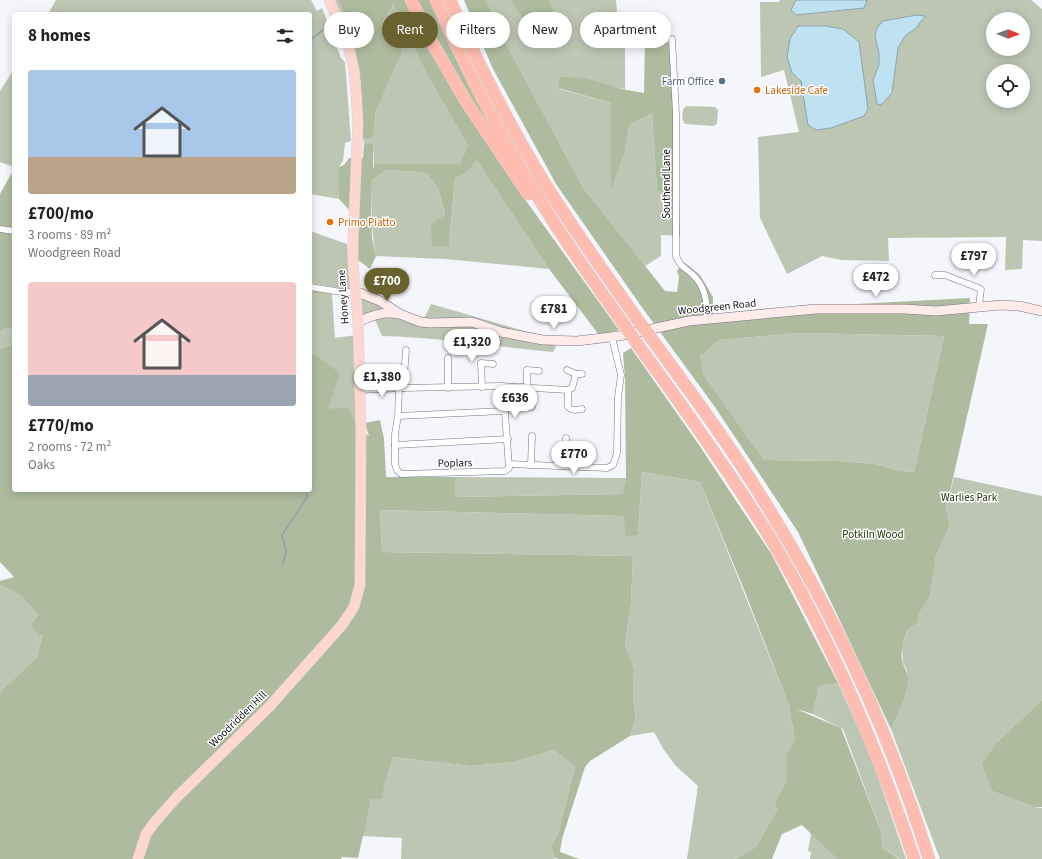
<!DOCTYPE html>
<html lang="en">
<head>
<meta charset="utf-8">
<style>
	:root { --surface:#fff; --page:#f2f2f2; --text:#222; --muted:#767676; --accent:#69622f }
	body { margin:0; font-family:"Source Sans 3",sans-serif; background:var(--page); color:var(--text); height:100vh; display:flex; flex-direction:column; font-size:15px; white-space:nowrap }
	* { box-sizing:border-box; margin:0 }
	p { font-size:13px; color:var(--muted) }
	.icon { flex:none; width:22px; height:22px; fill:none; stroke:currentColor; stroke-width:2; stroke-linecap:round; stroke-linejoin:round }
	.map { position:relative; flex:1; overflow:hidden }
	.sheet { position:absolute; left:12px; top:12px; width:300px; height:480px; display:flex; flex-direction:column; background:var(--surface); border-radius:4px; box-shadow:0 2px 10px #0003 }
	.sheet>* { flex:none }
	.guide { position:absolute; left:324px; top:12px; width:380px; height:36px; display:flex; gap:8px }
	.needle { width:26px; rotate:91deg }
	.controls { position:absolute; left:986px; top:12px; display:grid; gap:8px }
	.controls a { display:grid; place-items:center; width:44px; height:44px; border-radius:50%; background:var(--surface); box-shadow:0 2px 10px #0003; font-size:20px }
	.price { position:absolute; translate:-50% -34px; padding:0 9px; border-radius:14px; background:#fff; color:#222; font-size:13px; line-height:26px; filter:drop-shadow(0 1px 2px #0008) }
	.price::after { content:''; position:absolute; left:50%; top:24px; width:12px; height:9px; margin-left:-6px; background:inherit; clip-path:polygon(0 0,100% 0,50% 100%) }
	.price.current { background:var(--accent); color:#fff }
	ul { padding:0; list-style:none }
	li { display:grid; align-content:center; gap:8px; height:212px; padding:0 16px }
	li span { display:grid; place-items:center; height:124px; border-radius:4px; color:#555 }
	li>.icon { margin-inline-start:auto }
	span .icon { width:72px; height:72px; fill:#fffc; stroke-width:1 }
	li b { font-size:17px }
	h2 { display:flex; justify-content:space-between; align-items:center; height:48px; padding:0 16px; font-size:17px }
	.chip { padding:0 14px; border-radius:18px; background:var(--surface); box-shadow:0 2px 10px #0003; font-size:14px; line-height:36px }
	.chip.current { background:var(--accent); color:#fff }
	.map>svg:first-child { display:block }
	.green { fill:#bdc6b2; fill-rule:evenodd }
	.forest { fill:#afbb9e; fill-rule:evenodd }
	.water { fill:#bee2f1; stroke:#8ba4b0 }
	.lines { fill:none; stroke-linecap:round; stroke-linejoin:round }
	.stream { stroke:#8ba4b0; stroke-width:1.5 }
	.street-casing { stroke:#757383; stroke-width:7 }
	.secondary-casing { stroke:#757383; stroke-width:10 }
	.primary-casing { stroke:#d5d4d5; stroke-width:11 }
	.highway-casing { stroke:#d5d4d5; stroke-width:13 }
	.street { stroke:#fff; stroke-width:6 }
	.secondary { stroke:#ffebe7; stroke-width:9 }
	.primary { stroke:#fed7d0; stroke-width:10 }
	.highway { stroke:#febdb0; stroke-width:12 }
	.highway-bridge-casing { stroke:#d5d4d5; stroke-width:13; stroke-linecap:butt }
	.highway-bridge { stroke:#febdb0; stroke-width:12 }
	.service-dot { fill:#5c6f8a; stroke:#fff; stroke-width:1.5 }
	.food-dot { fill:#e8710a; stroke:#fff; stroke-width:1.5 }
	.labels { text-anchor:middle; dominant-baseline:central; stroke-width:3; stroke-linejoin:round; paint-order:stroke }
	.service-label { font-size:11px; fill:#4e5e75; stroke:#fff; text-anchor:end }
	.food-label { font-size:11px; fill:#c56008; stroke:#fff; text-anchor:start }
	.street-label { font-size:11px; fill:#131218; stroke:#fff }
	.park-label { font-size:11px; fill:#263505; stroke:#fff }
</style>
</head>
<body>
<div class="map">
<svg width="1042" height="859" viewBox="0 0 1042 859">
	<rect width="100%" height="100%" fill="#f5f5fc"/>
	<g class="green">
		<path d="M56,0H311L317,11L322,8L341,58L345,62L351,141L345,143L343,161L339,167V199L310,194V14H48Z"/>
		<path d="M335,0H338C351,25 358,51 361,79L347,27Z"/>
		<path d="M487,0H616L618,23L625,40V89L562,78L559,89L611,103V189L625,152L629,126L652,113L657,190L679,202L680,236L661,235V256L645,266L584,189L497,27Z"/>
		<path d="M780,0H1031L1042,9V241L1023,240L1022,269L1005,270L1006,237L888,238L889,261L841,260L822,256L787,274L760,218L758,137L799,132L784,70L761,77L760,2H779ZM993,19H1023V49H993ZM993,71H1023V101H993Z"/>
		<path d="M393,4L425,71L468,146L459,164H374L373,145L364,144L363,138H373L376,112L397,63L403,51L398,43L383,31V22Z"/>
		<path d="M14,69V167L0,162V91Z"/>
		<path d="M687,106L715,107L718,110L717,124L713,126L685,124C681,119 682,113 684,108Z"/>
		<path d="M477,161L549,269L445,259L376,256C371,230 371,206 372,180L386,170L419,172L427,174L438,188L445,216L438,219L449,246L455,178L465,174Z"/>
		<path d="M310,231L347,244L351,290L310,283Z"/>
		<path d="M310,289L332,294L335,338L356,335V423L328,409L314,354L310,353Z"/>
		<path d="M361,297L385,308L380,311L362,316L360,298Z"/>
		<path d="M431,304L559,341L553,352C496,347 439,337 382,336L374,317L398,315L421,325Z"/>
		<path d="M14,328V345L0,348V332L4,329Z"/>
		<path d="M798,333L944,336L914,472L899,471L875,464L838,461L764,460L704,375L700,356L720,340Z"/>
		<path d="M642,472L700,482L789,706L795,740L788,755L787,779L777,799L778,808L756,847L735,859H687L698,786L675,765L664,750L654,732L630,736L636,717L633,698L634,668L625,648L631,601L633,556L382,552L380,510L624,516L638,535Z"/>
		<path d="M455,477L626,478L624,494L455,497Z"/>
		<path d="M954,477L1042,496V700L997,742L992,791L1034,807L1042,808V859H940L891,729L903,700L907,671L903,662L902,647L908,629L917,624L920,612L930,597L936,556L950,525L946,509Z"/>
		<path d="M0,585L21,596L38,615L30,626L42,634L37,657L0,692Z"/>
		<path d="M838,683L869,751L906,859H900L883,848L880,829L843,729L813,714L819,686Z"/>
		<path d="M553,750L575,766L558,834L551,846L555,859H401L402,838L362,836L371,798H381L393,757L471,766L514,762Z"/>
		<path d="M811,833L837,859H810L811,852L808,851Z"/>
	</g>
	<g class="forest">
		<path d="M338,0H406L433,56L455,95L524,198L619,330L599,335L549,269L477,161L465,174L455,178L449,246H432L431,225L438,219L445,215L438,188L427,174L419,172L386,170L372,180L371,210L372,238L376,256L370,269L358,260L356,250L357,218L339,199V167L344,165L349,158H363L364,144H373V171L374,164H459L468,146L425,71L393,4L383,22V31L398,43L403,51L397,63L376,112L373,138H363C362,88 361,45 338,0Z"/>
		<path d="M415,0H432L491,126L487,129Z"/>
		<path d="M464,0H487L497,27L584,189L665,291L677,292L679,277L677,271L684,262L700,275L713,297V315L761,309L970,298L969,324H988L946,509L950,525L936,556L930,597L920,612L917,624L908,629C904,640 899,652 903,663C905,670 908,673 908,681C906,698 898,713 891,729L798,532L715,407L641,306L556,184L492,67ZM798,333L944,336L914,472L899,471L875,464L838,461L764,460L704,375L700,356L720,340Z"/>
		<path d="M511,0H549L559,32L549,34L531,30Z"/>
		<path d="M645,40L674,43L679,202L657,190L652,113L629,126L625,152L611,190V103L558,88L560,77L585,78L622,89L644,93Z"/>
		<path d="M14,169V328L4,329L0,332V194Z"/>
		<path d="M14,345V490H310V353L314,354L340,373L328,409L347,407L356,423C357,452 357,480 357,509C357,545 362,585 343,617L253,718L204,763L178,790L133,859H0V692L37,657L42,635H40L30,626L38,615L21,596L0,585V581L14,577L0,562V348Z"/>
		<path d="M631,348L697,442L772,555L838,683L819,686L813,714L796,709L841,728L880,829L883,848L899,859H837L802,825L782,834L772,859H735L756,847L778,808L775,805L777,799L787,779V755L795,740L789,706L745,592L700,482L642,472L638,535L625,536L624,516L380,510L382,552L633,556L631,602L625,647L634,668L633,698L636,717L630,736L590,761L585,767L562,839L560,852L579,859H559L555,858L551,846L558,834L575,766L553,750L514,762L471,766L393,757L381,799H371L358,858L342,857L341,859H139L150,831L356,609L365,433L369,436L365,423L380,420L384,439L386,477H455V497L623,494L626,478L625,379L623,353Z"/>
		<path d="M1042,700V807H1034L992,791L982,764L997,742Z"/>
	</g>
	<g class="water">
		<path d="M796,0H867L864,8L796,15L791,10Z"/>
		<path d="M917,15L925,16L916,28L905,36L898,48L892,93L881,105L877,104L873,80L879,65V52L875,37L877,28L883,21Z"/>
		<path d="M798,26H825L843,29L859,42L868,109L864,116L831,128L816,130L808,125L801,81L792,73L787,57L790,39Z"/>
	</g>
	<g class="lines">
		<g class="stream">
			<path d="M310,47L312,39L325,28"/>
			<path d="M283,565L286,551L282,535L307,497V490"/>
		</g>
		<g class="street-casing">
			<g id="street">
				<path d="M672,39L676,114V256C682,270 686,267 695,277C706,289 707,303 707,319"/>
				<path d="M0,229L14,231"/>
				<path d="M935,275H945L981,289L979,306"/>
				<path d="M310,287L341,292H355"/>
				<path d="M567,370L576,374"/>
				<path d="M482,387L481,363L493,364"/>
				<path d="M522,387L521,406L532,407"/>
				<path d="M527,387V370L539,371"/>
				<path d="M403,388L406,350"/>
				<path d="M448,388V358"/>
				<path d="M360,390L403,388L501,386L568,390"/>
				<path d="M568,390V407C572,411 576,410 582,409"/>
				<path d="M568,390L572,388L576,374H582"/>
				<path d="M398,416L503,411L505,413L509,468L505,471L401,474L397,470L395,464V434L398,416L399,388"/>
				<path d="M395,445L508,439"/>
				<path d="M509,464L607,468L613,465L617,453L618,397L621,375L612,337"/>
				<path d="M531,465L532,436"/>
				<path d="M565,466L566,438"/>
			</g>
		</g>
		<g class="secondary-casing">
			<g id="secondary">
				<path d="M355,292L360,293L380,301L400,314L420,322L430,323L472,322L501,332L543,340L577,341L619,336L689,321L816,309H904L936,311L1001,305L1019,306L1042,311"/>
				<path d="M358,322C371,316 383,311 398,314"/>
			</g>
		</g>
		<g class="primary-casing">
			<path id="primary" d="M138,859L146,834L154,823L177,797L269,707L342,625L354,607L360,585L361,432L358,322L353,262V240L358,122L356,93L354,70L347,40L329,0"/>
		</g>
		<g class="highway-casing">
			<g id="highway">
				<path d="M411,0L434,46L467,103L528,194"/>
				<path d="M436,0C466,70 501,138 541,202C567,245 596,285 625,326"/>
				<path d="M450,0C478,64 510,127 547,187C576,233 608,278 640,323"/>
				<path d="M654,342C694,397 735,452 770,511C837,620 891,737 929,859"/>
				<path d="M638,345C684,408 730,472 771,539C831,640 877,748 914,859"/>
			</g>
		</g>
		<use href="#street" class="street"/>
		<use href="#secondary" class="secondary"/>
		<use href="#primary" class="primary"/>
		<use href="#highway" class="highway"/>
		<g class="highway-bridge-casing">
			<g id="highway-bridge">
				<path d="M640,323L654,342"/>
				<path d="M625,326L638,345"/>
			</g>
		</g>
		<use href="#highway-bridge" class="highway-bridge"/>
	</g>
	<circle class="service-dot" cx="722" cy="81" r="4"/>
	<g class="food-dot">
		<circle cx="757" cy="90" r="4"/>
		<circle cx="330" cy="222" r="4"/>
	</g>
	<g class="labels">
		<g class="service-label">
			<text x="714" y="81">Farm Office</text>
		</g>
		<g class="food-label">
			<text x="765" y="90">Lakeside Cafe</text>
			<text x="338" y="222">Primo Piatto</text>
		</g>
		<g class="street-label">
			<text transform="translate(666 184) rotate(-90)">Southend Lane</text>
			<text transform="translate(343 297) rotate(-94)">Honey Lane</text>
			<text transform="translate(717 307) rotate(-6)">Woodgreen Road</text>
			<text transform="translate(455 463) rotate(-1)">Poplars</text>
			<text transform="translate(238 719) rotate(-44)">Woodridden Hill</text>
		</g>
		<g class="park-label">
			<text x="969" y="497">Warlies Park</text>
			<text x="873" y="534">Potkiln Wood</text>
		</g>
	</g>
</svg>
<div class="controls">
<a><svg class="needle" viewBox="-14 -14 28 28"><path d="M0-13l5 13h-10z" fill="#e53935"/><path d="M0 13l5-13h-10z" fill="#767676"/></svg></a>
<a><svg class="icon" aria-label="locate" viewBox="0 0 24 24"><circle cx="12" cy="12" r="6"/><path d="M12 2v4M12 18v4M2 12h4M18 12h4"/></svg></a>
</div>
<b class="price" style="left:974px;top:277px">£797</b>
<b class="price" style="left:876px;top:298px">£472</b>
<b class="price current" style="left:387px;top:302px">£700</b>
<b class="price" style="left:554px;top:330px">£781</b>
<b class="price" style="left:472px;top:363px">£1,320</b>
<b class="price" style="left:382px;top:398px">£1,380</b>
<b class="price" style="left:515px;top:419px">£636</b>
<b class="price" style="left:574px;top:475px">£770</b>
<div class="guide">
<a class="chip">Buy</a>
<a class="chip current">Rent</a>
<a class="chip">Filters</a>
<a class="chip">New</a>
<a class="chip">Apartment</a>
</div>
<section class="sheet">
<h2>8 homes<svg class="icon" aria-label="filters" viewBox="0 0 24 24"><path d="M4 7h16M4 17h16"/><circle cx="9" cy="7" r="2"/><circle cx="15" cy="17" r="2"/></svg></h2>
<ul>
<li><span style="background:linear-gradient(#a9c7e8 70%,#b9a48a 0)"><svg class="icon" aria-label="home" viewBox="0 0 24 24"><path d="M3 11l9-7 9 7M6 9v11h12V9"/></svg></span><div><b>£700/mo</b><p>3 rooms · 89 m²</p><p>Woodgreen Road</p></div></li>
<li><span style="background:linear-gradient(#f6c9c9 75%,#9aa5b1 0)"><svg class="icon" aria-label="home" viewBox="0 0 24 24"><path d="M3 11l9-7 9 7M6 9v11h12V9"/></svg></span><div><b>£770/mo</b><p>2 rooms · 72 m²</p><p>Oaks</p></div></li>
</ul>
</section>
</div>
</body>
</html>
